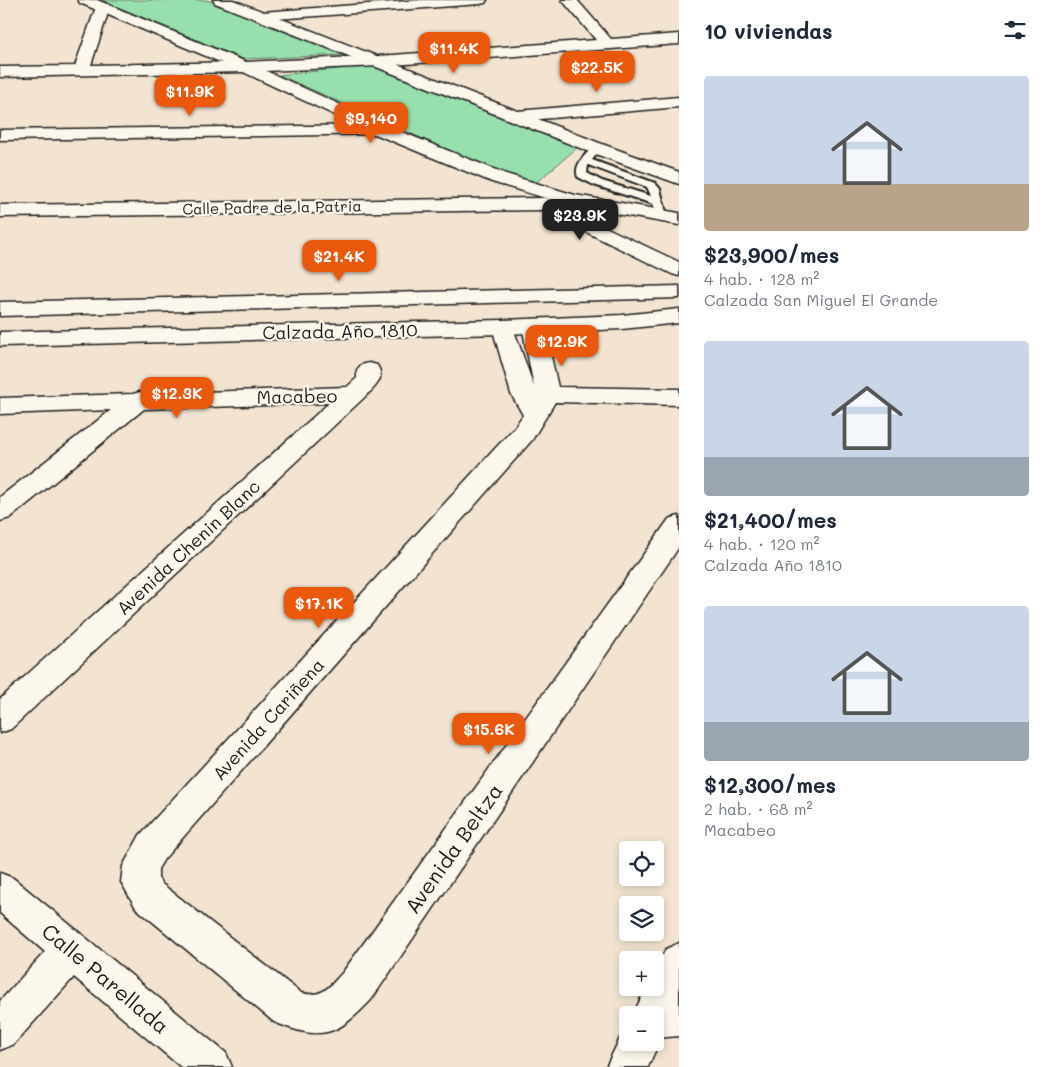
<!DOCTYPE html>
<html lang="es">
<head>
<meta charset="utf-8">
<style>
	:root { --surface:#fff; --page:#f2f2f3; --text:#1f2937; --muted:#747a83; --accent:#ea580c }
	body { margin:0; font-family:Mali,sans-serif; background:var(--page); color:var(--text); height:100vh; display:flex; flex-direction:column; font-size:19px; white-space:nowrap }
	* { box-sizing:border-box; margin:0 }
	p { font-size:16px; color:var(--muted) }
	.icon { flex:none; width:28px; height:28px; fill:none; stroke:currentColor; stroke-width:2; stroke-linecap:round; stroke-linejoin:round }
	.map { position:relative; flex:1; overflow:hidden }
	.side { display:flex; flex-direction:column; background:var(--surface); width:375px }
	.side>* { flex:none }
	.controls { position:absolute; left:619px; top:841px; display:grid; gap:10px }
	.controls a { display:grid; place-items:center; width:45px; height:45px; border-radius:5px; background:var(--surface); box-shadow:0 2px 8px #0003; font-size:25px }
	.price { position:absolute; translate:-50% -42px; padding:0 11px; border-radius:10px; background:var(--accent); color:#fff; font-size:16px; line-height:32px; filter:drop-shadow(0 1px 2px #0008) }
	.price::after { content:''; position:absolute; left:50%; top:30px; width:15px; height:11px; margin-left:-8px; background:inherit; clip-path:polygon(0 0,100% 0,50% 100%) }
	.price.on { background:#222; color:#fff }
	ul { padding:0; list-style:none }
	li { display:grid; align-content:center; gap:10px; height:265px; padding:0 25px }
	li span { display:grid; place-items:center; height:155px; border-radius:5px; color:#555 }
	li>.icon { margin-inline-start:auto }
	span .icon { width:90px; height:90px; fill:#fffc; stroke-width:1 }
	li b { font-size:21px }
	h2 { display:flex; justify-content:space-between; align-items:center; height:60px; padding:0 25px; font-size:21px }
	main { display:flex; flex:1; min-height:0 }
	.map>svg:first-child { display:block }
	.green { fill:#97dfad; stroke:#5a7e64 }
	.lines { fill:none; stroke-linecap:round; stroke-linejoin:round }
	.service-casing { stroke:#1c1c1c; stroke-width:4 }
	.minor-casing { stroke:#1c1c1c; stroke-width:3 }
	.tertiary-casing { stroke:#1c1c1c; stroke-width:3 }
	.service { fill:#fbf7ec; fill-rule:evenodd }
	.minor { fill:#fbf7ec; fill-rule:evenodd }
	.tertiary { fill:#fbf7ec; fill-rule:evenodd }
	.labels { text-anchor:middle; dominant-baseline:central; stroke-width:4.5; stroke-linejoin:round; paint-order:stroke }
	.far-street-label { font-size:15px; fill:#1c1c1c; stroke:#fbf7ec }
	.street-label { font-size:18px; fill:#1c1c1c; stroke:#fbf7ec }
	.near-street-label { font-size:21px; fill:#1c1c1c; stroke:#fbf7ec }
</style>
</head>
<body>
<main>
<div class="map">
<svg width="679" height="1067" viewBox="0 0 679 1067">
	<rect width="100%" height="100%" fill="#f2e4d0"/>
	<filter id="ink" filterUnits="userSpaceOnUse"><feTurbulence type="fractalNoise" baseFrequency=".02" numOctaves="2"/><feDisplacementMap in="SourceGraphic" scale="10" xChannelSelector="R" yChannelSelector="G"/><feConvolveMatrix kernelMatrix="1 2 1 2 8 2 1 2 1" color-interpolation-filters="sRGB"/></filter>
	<g filter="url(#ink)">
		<g class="green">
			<path d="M101,0H207L344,55L242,59Z"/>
			<path d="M374,65L578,147L531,187L279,75Z"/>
		</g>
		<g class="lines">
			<g class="service-casing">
				<path id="service" d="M596,145L601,148L592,160L655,183L660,189L667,216L666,218H658L653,204L594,185L578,177C573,165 586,155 593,146ZM588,165L647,187L651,196L602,181L587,173Z"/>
			</g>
			<g class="minor-casing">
				<g id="minor">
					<path d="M421,0H487L485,3L480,4L262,20L257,19L255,16L257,13L262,12Z"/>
					<path d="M562,0H577L611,39L679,34V44L379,66L245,72L0,77V67L75,66L96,7L98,4H108L110,7L91,65L245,62L379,56L596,40Z"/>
					<path d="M679,97V107L517,121L511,120L508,116L511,112L517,111Z"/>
					<path d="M381,125L387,126L390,130L387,134L0,140V130Z"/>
					<path d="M544,198L551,200L554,204L551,208L544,210L0,217V205Z"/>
					<path d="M533,319L541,321L544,326L558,387L679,389V405L555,402L532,440L164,859L158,869V878L162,884L301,993C323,998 329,987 343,972L669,519L679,516V547L371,1000C336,1037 321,1041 274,1022L136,908L121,882L123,866L140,835L514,428L523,415L511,394L492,327L495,322L503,320L511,322L534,387L522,326L525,321Z"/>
					<path d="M369,363L377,365C384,376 379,383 371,391L11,729L0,733V699L329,403L144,409L10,518L0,521V497L111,410L0,414V398L133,394L140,392L145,394L347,387L357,378V370L361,365Z"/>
					<path d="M0,873L13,878L226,1053L232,1067H181L74,977L14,1044L0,1050V1001L45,952L0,913Z"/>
					<path d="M679,943V1036L657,1038L659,1042L648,1067H606L625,1028L628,1027V1042H655V1015H633L646,988H655V970L666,949Z"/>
				</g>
			</g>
			<g class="tertiary-casing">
				<g id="tertiary">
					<path d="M78,0H97L251,64L387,126L506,174L575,195L679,213V225L572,206L492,182L375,134L239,70L80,3Z"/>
					<path d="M213,0H233L602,144L679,172V184L590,152L215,3Z"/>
					<path d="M546,199L679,262V276L672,274L539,209L536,205L539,201Z"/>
					<path d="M679,286V298L0,316V302Z"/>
					<path d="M679,309V323L622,329L503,334L0,346V332L503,320L622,315Z"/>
				</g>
			</g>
			<use href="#service" class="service"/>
			<use href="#minor" class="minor"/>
			<use href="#tertiary" class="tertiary"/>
		</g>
	</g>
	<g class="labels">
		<g class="far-street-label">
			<text transform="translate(272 207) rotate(-1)">Calle Padre de la Patria</text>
		</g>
		<g class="street-label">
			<text transform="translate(340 331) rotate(-1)">Calzada Año 1810</text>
			<text transform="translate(297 396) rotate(-1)">Macabeo</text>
			<text transform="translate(188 547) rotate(-43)">Avenida Chenin Blanc</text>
			<text transform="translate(268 719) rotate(-48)">Avenida Cariñena</text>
		</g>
		<g class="near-street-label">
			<text transform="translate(453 848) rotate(-55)">Avenida Beltza</text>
			<text transform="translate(106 978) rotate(40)">Calle Parellada</text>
		</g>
	</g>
</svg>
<div class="controls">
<a><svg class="icon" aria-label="locate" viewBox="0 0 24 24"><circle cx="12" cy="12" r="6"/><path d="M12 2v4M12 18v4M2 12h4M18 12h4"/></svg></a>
<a><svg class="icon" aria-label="layers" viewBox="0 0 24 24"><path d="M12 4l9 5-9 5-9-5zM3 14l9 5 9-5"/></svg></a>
<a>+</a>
<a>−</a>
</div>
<b class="price" style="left:454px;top:74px">$11.4K</b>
<b class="price" style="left:597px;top:93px">$22.5K</b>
<b class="price" style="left:190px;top:117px">$11.9K</b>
<b class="price" style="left:371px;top:144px">$9,140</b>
<b class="price on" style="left:580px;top:241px">$23.9K</b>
<b class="price" style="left:339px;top:282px">$21.4K</b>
<b class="price" style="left:562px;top:367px">$12.9K</b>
<b class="price" style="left:177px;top:419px">$12.3K</b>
<b class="price" style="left:319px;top:629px">$17.1K</b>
<b class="price" style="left:489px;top:755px">$15.6K</b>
</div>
<section class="side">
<h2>10 viviendas<svg class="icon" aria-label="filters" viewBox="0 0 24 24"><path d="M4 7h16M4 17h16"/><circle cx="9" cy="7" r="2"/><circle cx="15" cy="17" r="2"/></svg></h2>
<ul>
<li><span style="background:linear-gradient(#c9d6e8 70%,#b9a48a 0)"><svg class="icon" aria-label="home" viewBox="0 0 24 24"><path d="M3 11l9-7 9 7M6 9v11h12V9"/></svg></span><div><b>$23,900/mes</b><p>4 hab. · 128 m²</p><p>Calzada San Miguel El Grande</p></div></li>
<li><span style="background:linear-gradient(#c9d6e8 75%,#9aa5b1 0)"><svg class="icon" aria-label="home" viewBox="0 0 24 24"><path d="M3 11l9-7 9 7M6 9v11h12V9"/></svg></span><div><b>$21,400/mes</b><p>4 hab. · 120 m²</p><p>Calzada Año 1810</p></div></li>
<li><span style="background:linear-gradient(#c9d6e8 75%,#9aa5b1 0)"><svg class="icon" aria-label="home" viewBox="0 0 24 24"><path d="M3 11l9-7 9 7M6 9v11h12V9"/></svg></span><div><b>$12,300/mes</b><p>2 hab. · 68 m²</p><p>Macabeo</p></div></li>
</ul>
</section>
</main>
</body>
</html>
